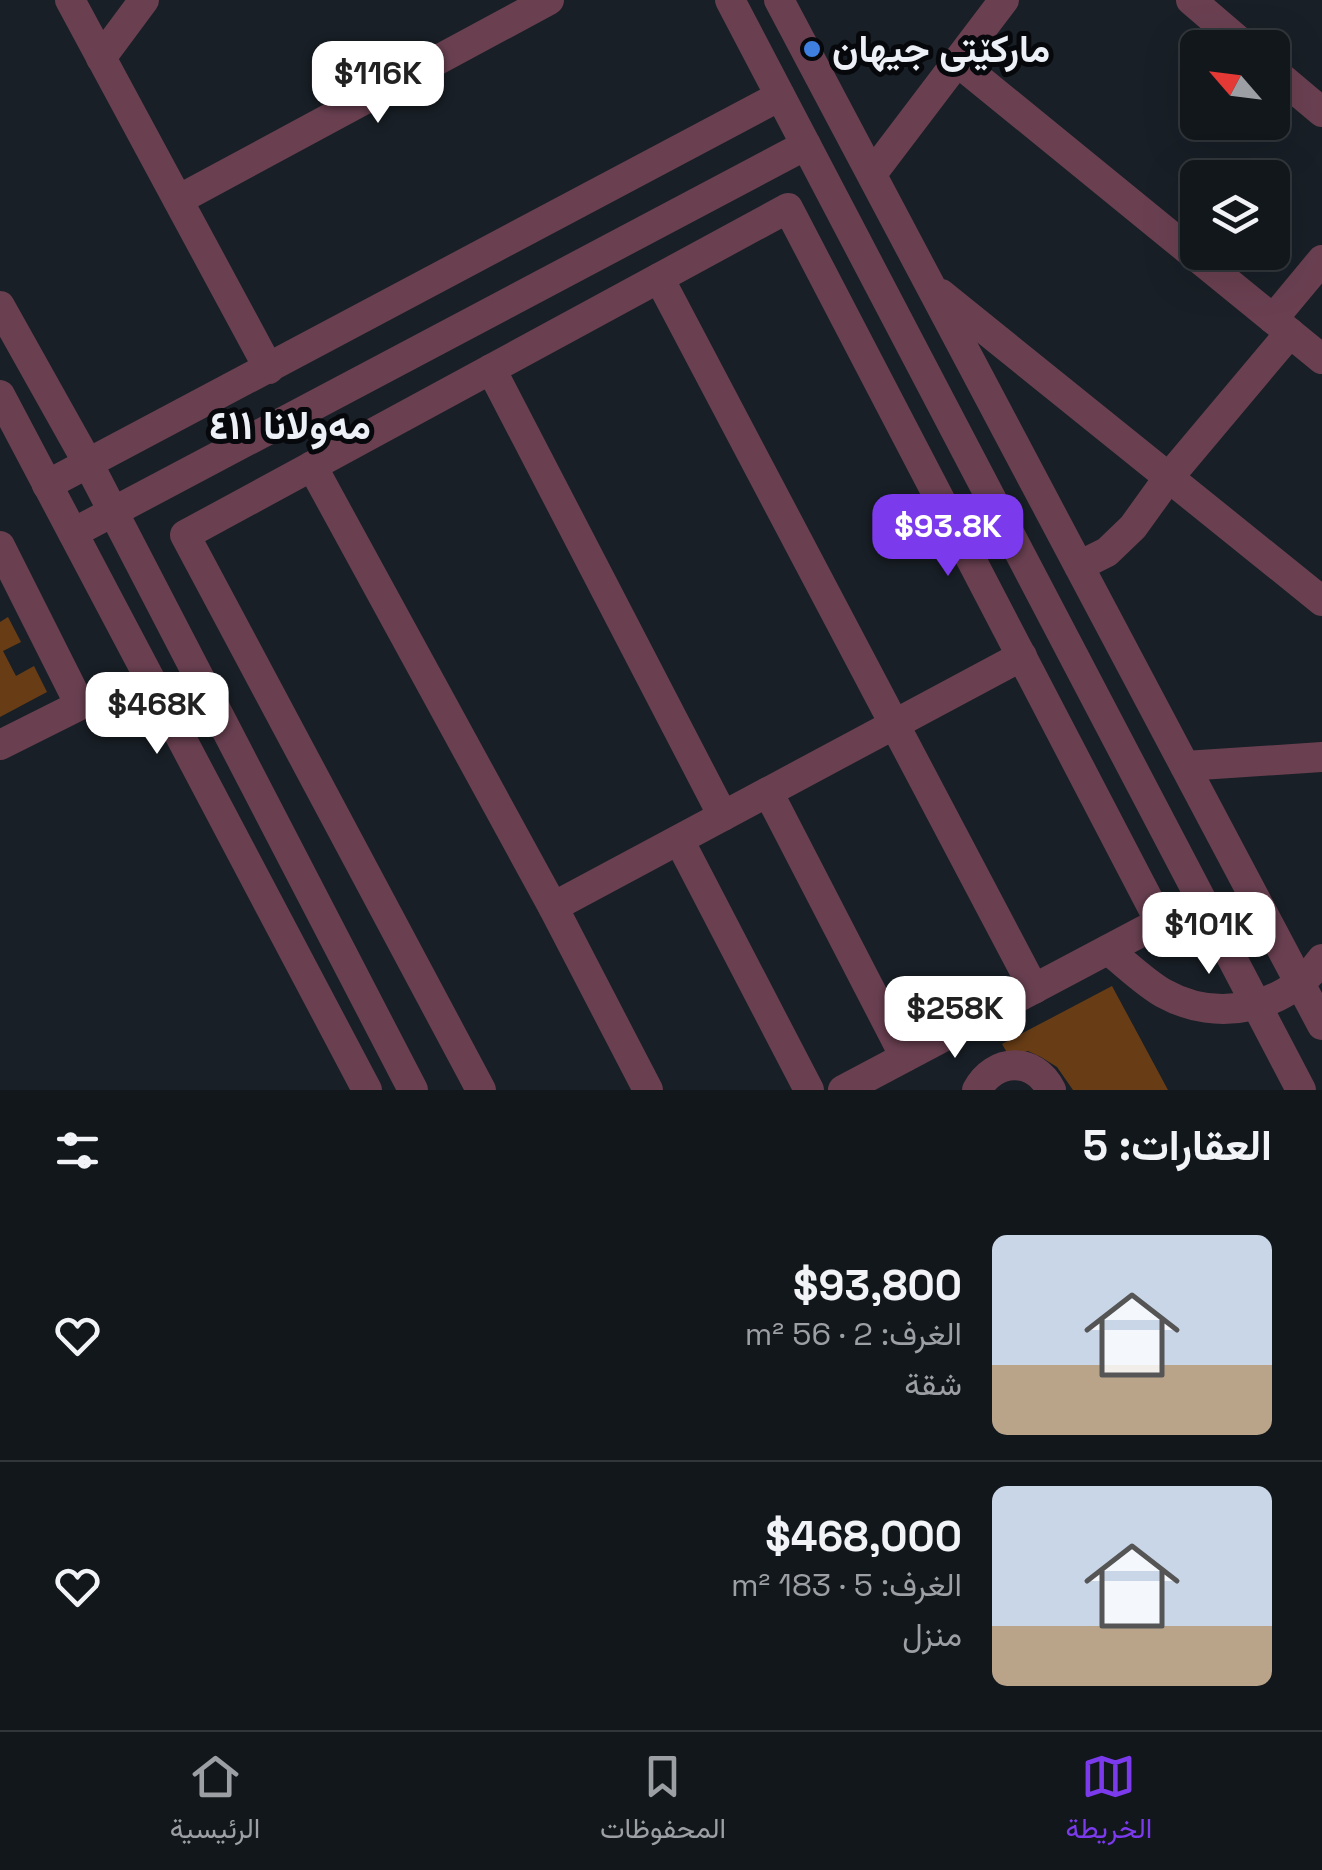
<!DOCTYPE html>
<html lang="ar">
<head>
<meta charset="utf-8">
<style>
	:root { --surface:#12171c; --page:#1b2025; --text:#f1f3f6; --muted:#9c9fa3; --line:#31363b; --accent:#7c3aed }
	body { margin:0; font-family:"Space Grotesk",Vazirmatn,sans-serif; background:var(--page); color:var(--text); direction:rtl; height:100vh; display:flex; flex-direction:column; font-size:38px; white-space:nowrap }
	* { box-sizing:border-box; margin:0 }
	p { font-size:32px; color:var(--muted) }
	.icon { flex:none; width:55px; height:55px; fill:none; stroke:currentColor; stroke-width:2; stroke-linecap:round; stroke-linejoin:round }
	.map { position:relative; height:1090px; overflow:hidden; direction:ltr }
	.sheet { display:flex; flex-direction:column; background:var(--surface); flex:1 }
	.sheet>* { flex:none }
	.needle { width:65px; rotate:298deg }
	.controls { position:absolute; left:1180px; top:30px; display:grid; gap:20px }
	.controls a { display:grid; place-items:center; width:110px; height:110px; border-radius:15px; background:var(--surface); box-shadow:0 10px 40px #0002,0 0 0 2px var(--line); font-size:50px }
	.price { position:absolute; translate:-50% -85px; padding:0 22px; border-radius:20px; background:#fff; color:#222; font-size:32px; line-height:65px; filter:drop-shadow(0 2px 5px #0008) }
	.price::after { content:''; position:absolute; left:50%; top:60px; width:30px; height:22px; margin-left:-15px; background:inherit; clip-path:polygon(0 0,100% 0,50% 100%) }
	.price.selected { background:var(--accent); color:#fff }
	ul { padding:0; list-style:none }
	li { display:flex; align-items:center; gap:30px; height:250px; padding:0 50px }
	li+li { border-top:2px solid var(--line) }
	li span { display:grid; place-items:center; flex:none; width:280px; height:200px; border-radius:15px; color:#555 }
	li>.icon { margin-inline-start:auto }
	span .icon { width:120px; height:120px; fill:#fffc; stroke-width:1 }
	li b { font-size:42px }
	h2 { display:flex; justify-content:space-between; align-items:center; height:120px; padding:0 50px; font-size:42px }
	.menu { display:flex; justify-content:space-around; align-items:center; height:140px; border-top:2px solid var(--line); background:var(--surface); font-size:28px; color:var(--muted) }
	.menu a { display:grid; justify-items:center; gap:5px }
	.menu .selected { color:var(--accent) }
	.map>svg:first-child { display:block }
	.building { fill:#683d16 }
	.lines { fill:none; stroke-linecap:round; stroke-linejoin:round }
	.minor { stroke:#6a4051; stroke-width:30 }
	.shop-dot { fill:#3f7fe0; stroke:#06080c; stroke-width:4 }
	.labels { text-anchor:middle; dominant-baseline:central; stroke-width:10; stroke-linejoin:round; paint-order:stroke }
	.poi-label { font-size:38px; font-weight:bold; fill:#edf1f7; stroke:#06080c; text-anchor:start }
	.neighbourhood-label { font-size:40px; font-weight:bold; fill:#edf1f7; stroke:#06080c }
</style>
</head>
<body>
<div class="map">
<svg width="1322" height="1090" viewBox="0 0 1322 1090">
	<rect width="100%" height="100%" fill="#181f26"/>
	<g class="building">
		<path d="M8,617L21,642L3,651L16,676L34,666L47,692L0,717V622Z"/>
		<path d="M1112,986L1168,1090H1073L1057,1067L1041,1057L1028,1051L1009,1056L1002,1044Z"/>
	</g>
	<g class="lines">
		<g class="minor">
			<path d="M70,0L269,369"/>
			<path d="M730,0L1301,1090"/>
			<path d="M779,0L1322,1025"/>
			<path d="M1191,0L1247,48"/>
			<path d="M101,58L144,0"/>
			<path d="M959,63L1322,359"/>
			<path d="M1272,70L1322,112"/>
			<path d="M872,174L1004,0"/>
			<path d="M178,200L549,0"/>
			<path d="M659,278L1034,989"/>
			<path d="M941,294L1322,601"/>
			<path d="M0,306L89,465L413,1090"/>
			<path d="M1273,319L1322,260"/>
			<path d="M491,369L723,816"/>
			<path d="M0,395L367,1090"/>
			<path d="M312,466L553,907L648,1090"/>
			<path d="M47,485L780,96"/>
			<path d="M73,533L806,145"/>
			<path d="M0,546L80,705L0,745"/>
			<path d="M1079,566L1107,552L1133,527L1169,477L1290,333"/>
			<path d="M1185,766L1322,757"/>
			<path d="M768,792L905,1057"/>
			<path d="M679,840L809,1090"/>
			<path d="M553,907L1022,656"/>
			<path d="M1108,950C1126,964 1144,982 1163,993C1218,1024 1287,1008 1322,959"/>
			<path d="M481,1090L185,535L788,208L1160,922L843,1090"/>
			<path d="M977,1090C994,1058 1034,1056 1051,1090"/>
		</g>
	</g>
	<circle class="shop-dot" cx="812" cy="49" r="10"/>
	<g class="labels">
		<g class="poi-label">
			<text x="832" y="49">مارکێتی جیهان</text>
		</g>
		<g class="neighbourhood-label">
			<text x="290" y="425">مەولانا ٤١١</text>
		</g>
	</g>
</svg>
<div class="controls">
<a><svg class="needle" viewBox="-14 -14 28 28"><path d="M0-13l5 13h-10z" fill="#e53935"/><path d="M0 13l5-13h-10z" fill="#9c9fa3"/></svg></a>
<a><svg class="icon" aria-label="layers" viewBox="0 0 24 24"><path d="M12 4l9 5-9 5-9-5zM3 14l9 5 9-5"/></svg></a>
</div>
<b class="price" style="left:378px;top:126px">$116K</b>
<b class="price selected" style="left:948px;top:579px">$93.8K</b>
<b class="price" style="left:157px;top:757px">$468K</b>
<b class="price" style="left:1209px;top:977px">$101K</b>
<b class="price" style="left:955px;top:1061px">$258K</b>
</div>
<section class="sheet">
<h2>العقارات: 5<svg class="icon" aria-label="filters" viewBox="0 0 24 24"><path d="M4 7h16M4 17h16"/><circle cx="9" cy="7" r="2"/><circle cx="15" cy="17" r="2"/></svg></h2>
<ul>
<li><span style="background:linear-gradient(#c9d6e8 65%,#b9a48a 0)"><svg class="icon" aria-label="home" viewBox="0 0 24 24"><path d="M3 11l9-7 9 7M6 9v11h12V9"/></svg></span><div><b>$93,800</b><p>الغرف: 2 · 56 m²</p><p>شقة</p></div><svg class="icon" aria-label="heart" viewBox="0 0 24 24"><path d="M12 20l-8-8c-3-5 5-10 8-4 3-6 11-1 8 4z"/></svg></li>
<li><span style="background:linear-gradient(#c9d6e8 70%,#b9a48a 0)"><svg class="icon" aria-label="home" viewBox="0 0 24 24"><path d="M3 11l9-7 9 7M6 9v11h12V9"/></svg></span><div><b>$468,000</b><p>الغرف: 5 · 183 m²</p><p>منزل</p></div><svg class="icon" aria-label="heart" viewBox="0 0 24 24"><path d="M12 20l-8-8c-3-5 5-10 8-4 3-6 11-1 8 4z"/></svg></li>
</ul>
</section>
<nav class="menu">
<a class="selected"><svg class="icon" aria-label="map" viewBox="0 0 24 24"><path d="M3 6l6-2 6 2 6-2v14l-6 2-6-2-6 2zM9 4v14M15 6v14"/></svg>الخريطة</a>
<a><svg class="icon" aria-label="saved" viewBox="0 0 24 24"><path d="M7 4h10v16l-5-4-5 4z"/></svg>المحفوظات</a>
<a><svg class="icon" aria-label="home" viewBox="0 0 24 24"><path d="M3 11l9-7 9 7M6 9v11h12V9"/></svg>الرئيسية</a>
</nav>
</body>
</html>
